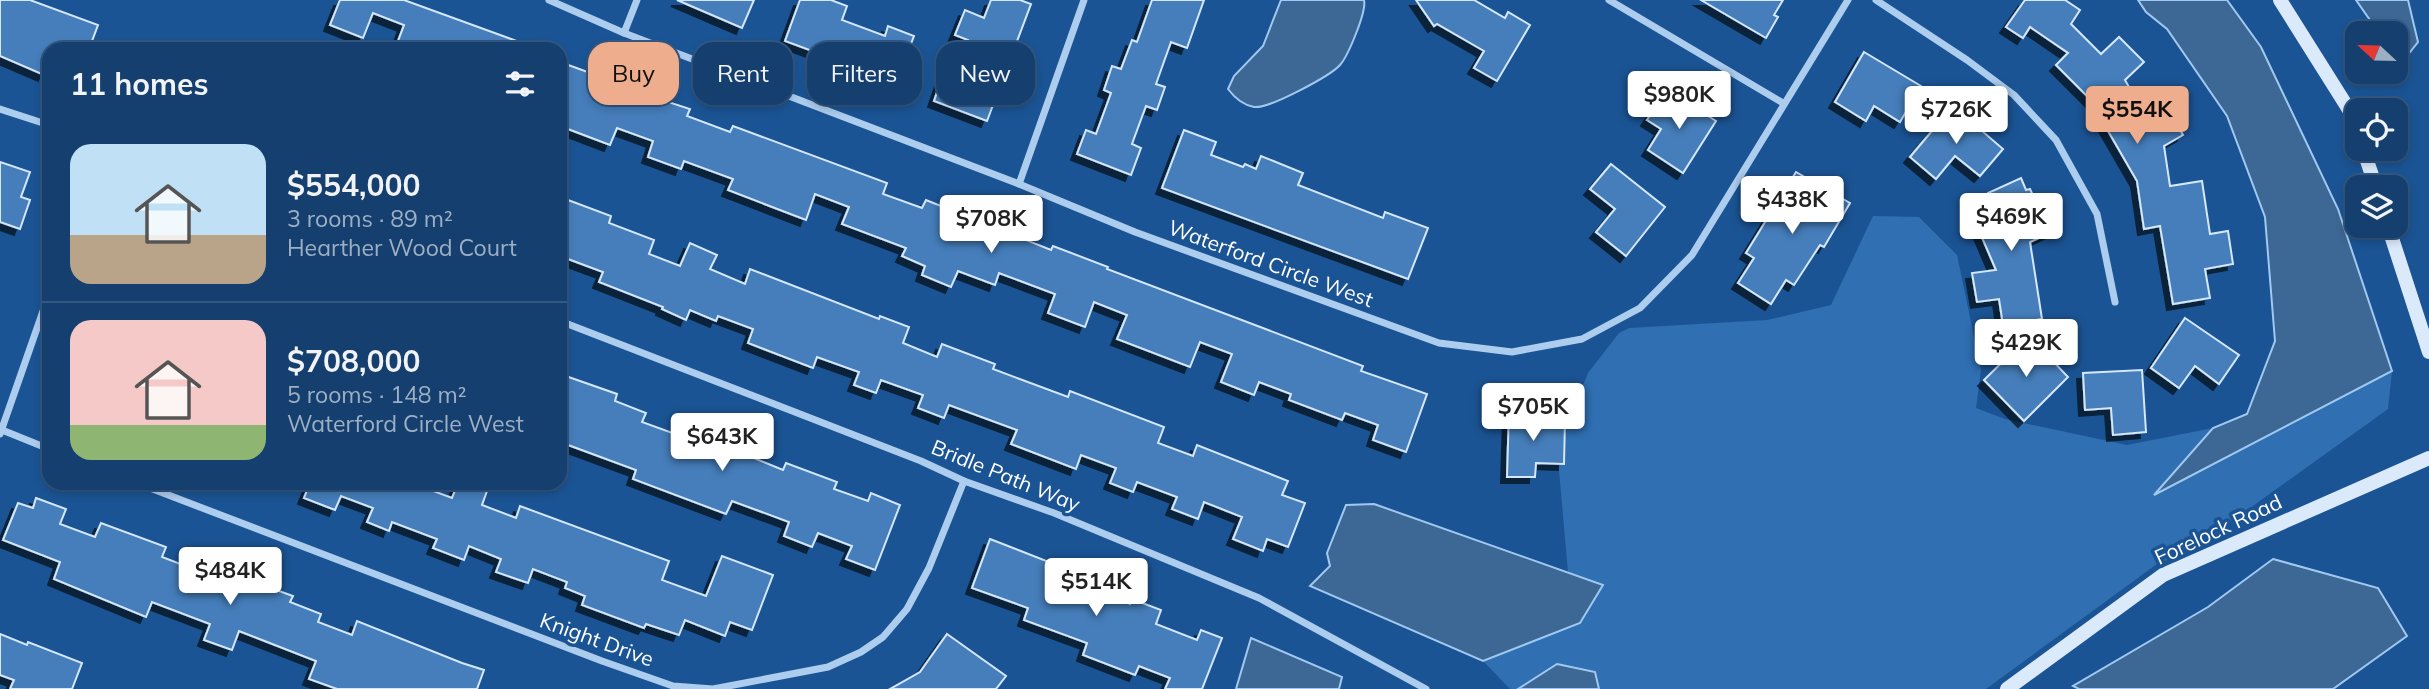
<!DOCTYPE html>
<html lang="en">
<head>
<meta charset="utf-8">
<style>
	:root { --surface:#143f6f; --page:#214a77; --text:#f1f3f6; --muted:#9dafc3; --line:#335882; --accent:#eead8d }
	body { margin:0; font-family:Mulish,sans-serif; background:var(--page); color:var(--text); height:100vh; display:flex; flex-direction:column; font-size:26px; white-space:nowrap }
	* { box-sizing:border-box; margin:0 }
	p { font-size:23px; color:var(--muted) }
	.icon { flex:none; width:38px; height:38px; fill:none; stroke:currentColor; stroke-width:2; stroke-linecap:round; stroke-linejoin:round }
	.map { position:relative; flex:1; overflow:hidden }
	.panel { position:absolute; left:42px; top:42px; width:525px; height:448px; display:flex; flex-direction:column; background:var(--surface); border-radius:21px; box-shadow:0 4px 10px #0003,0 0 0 2px var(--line) }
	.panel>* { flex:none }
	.banner { position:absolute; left:588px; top:42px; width:665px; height:63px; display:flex; gap:14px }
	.needle { width:46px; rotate:292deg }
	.controls { position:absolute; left:2345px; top:21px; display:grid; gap:14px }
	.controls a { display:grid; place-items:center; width:63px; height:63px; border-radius:14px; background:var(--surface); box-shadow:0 4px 10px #0003,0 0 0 2px var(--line); font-size:35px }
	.price { position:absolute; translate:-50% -60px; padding:0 16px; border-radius:7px; background:#fff; color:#222; font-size:23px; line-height:46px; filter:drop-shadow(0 2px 4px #0008) }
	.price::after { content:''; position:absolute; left:50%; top:42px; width:21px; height:16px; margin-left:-10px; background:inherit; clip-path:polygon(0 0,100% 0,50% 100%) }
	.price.current { background:var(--accent); color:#111 }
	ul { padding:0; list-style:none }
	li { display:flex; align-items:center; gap:21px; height:175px; padding:0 28px }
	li+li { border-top:2px solid var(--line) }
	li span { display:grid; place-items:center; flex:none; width:196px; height:140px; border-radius:21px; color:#555 }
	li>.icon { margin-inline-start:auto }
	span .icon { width:84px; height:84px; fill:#fffc; stroke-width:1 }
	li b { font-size:30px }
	h2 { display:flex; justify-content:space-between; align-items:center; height:84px; padding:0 28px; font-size:30px }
	.pill { padding:0 24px; border-radius:21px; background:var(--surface); box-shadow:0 4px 10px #0003,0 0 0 2px var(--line); font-size:24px; line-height:63px }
	.pill.current { background:var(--accent); color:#111 }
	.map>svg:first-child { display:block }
	.green { fill:#2f6fb2 }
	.water { fill:#3d6794; stroke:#a0c9f1; stroke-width:2 }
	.building { fill:#447ebb; stroke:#d4e7fb; stroke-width:2; filter:url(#shadow) }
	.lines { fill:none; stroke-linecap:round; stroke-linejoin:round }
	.street { stroke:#adcdef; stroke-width:7 }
	.secondary { stroke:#dbeafb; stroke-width:14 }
	.labels { text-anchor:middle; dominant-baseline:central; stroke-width:7; stroke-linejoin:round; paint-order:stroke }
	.street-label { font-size:21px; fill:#fff; stroke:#1b5494 }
</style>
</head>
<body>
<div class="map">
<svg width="2429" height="689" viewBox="0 0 2429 689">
	<defs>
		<filter id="shadow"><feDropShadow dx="-6" dy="6" stdDeviation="0" flood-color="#0009"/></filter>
	</defs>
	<rect width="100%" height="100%" fill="#1b5494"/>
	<path class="green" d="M1873,216L1919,217L1957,255L1981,370L1976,408L2005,419L2127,445L2213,428L2156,494L2392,371L2388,409L2193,549L2157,564L1986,689H1599L1595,672L1557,664L1518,689H1510L1483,661L1580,623L1603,585L1568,572L1557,448L1588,373L1619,333L1629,328L1767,320L1831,305Z"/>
	<g class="water">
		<path d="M1281,0H1364C1367,11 1348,56 1340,65C1330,76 1269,109 1254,107C1243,105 1234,97 1228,89L1234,76L1263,46Z"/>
		<path d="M2138,0H2227L2261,47L2338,209L2392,371L2154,495L2213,428L2247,414L2275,341L2265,217L2227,116L2167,29L2146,12Z"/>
		<path d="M2356,0H2408L2418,42L2403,61L2396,57V33H2379Z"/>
		<path d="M1374,504L1603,585L1580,623L1483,661L1310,586L1330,566L1327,553L1346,505Z"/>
		<path d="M2273,559L2378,588L2407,636L2333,689H2079L2073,686L2208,607Z"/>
		<path d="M1251,638L1342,677L1339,689H1236Z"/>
		<path d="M1557,664L1595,672L1599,689H1518Z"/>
	</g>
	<g class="building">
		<path d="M0,0H30L98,25L89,49H49V61L44,75L0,56Z"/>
		<path d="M340,0H404L533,47V49H395L404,25L373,13L363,38L330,25Z"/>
		<path d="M677,0H754L742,28Z"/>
		<path d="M800,0H831L847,6L842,20L885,36L888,26L914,36L896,82L785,41Z"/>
		<path d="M991,0H1020L1031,4L987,121L934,101L944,72L954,76L968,40L955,35L965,10L984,18Z"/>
		<path d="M1152,0H1204L1187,48L1171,42L1156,84L1165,87L1157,110L1146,106L1132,144L1141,148L1131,175L1077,154L1086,130L1096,134L1111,93L1104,90L1112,66L1121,69L1132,40L1137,42Z"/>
		<path d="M1416,0H1474L1505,18L1508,12L1530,25L1497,81L1474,68L1484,51L1437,24L1434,26Z"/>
		<path d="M1701,0H1783L1774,15L1778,17L1766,38Z"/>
		<path d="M2025,0H2065L2080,10L2071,24L2101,54L2119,37L2144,62L2125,80L2147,119L2167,107L2183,135L2164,146L2170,186L2202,181L2210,234L2228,231L2233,264L2205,269L2210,298L2173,304L2160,226L2144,229L2137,181L2100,117L2105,114L2056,65L2068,53L2030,27L2023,38L2006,27Z"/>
		<path d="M1864,52L1921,86L1900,122L1874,106L1866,121L1835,102Z"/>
		<path d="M560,62L604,78L605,75L628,83L625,88L690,109L687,116L730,132L733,126L887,183L883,194L922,208L926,200L1051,250L1053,246L1108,267L1107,269L1363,366L1361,371L1427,394L1406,452L1373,440L1378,425L1345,413L1342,420L1289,400L1291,394L1259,382L1254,395L1221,382L1232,354L1200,342L1190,367L1117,339L1127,315L1094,302L1085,327L1048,313L1055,294L999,273L995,285L958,271L951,287L922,275L925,266L902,256L906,248L842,224L849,207L815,194L806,220L728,190L733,179L684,161L681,169L648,157L653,141L617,128L610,145L560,126Z"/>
		<path d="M1667,90L1716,121L1683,173L1648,150L1661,129L1647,120Z"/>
		<path d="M1953,106L2003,149L1980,176L1955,156L1936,179L1910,157Z"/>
		<path d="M1184,130L1216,142L1211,155L1243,167L1245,164L1256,169L1261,156L1303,173L1298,185L1383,218L1385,212L1428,228L1408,279L1162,188Z"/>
		<path d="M0,162L30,172L21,197L30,200L20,229L0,222Z"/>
		<path d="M1611,164L1665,207L1626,256L1596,232L1615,209L1590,189Z"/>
		<path d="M1796,172L1850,203L1824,247L1820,245L1794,285L1786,280L1771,304L1738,283L1754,258L1746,253Z"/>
		<path d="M2021,178L2026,190L2030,189L2050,233L2030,242L2042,319L2003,325L1999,299L1977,302L1972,273L1996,270L1974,219L1994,209L1988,193Z"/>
		<path d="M560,197L611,216L609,223L654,240L649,254L680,266L690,243L717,255L710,269L745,284L750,269L879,319L880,316L909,327L903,343L937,357L942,344L995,364L993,369L1068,397L1070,391L1164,427L1158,443L1193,456L1197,445L1288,481L1282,495L1305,503L1288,547L1267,539L1263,551L1233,539L1242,517L1204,502L1198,519L1172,509L1177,497L1137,482L1133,492L1110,483L1116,468L1081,455L1076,469L1011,444L1017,430L949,405L944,418L918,408L923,395L881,380L876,393L854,385L859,372L817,357L813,368L748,343L753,329L718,316L716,321L690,310L686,320L662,309L663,307L599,282L603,272L560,256Z"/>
		<path d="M2185,318L2239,355L2219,384L2195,366L2179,388L2151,368Z"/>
		<path d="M2029,336L2068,377L2024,421L1984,380Z"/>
		<path d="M2142,370L2146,432L2113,435L2111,408L2085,410L2083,373Z"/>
		<path d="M560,374L617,394L615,401L646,413L642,422L675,434L680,420L753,448L749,456L783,470L786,463L837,482L834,489L868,501L871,493L900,505L875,570L846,559L852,546L818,533L812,547L784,536L789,522L732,501L726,514L633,479L636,470L560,442Z"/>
		<path d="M1509,411L1538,412L1537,420H1565L1564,464L1536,463L1535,477H1507Z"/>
		<path d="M310,483H412L452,498L458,483H466L487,491L482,505L516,518L520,506L669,561L662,580L706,596L722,556L773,575L752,630L730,622L725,636L685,620L679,635L646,624L644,628L582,605L585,596L565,588L567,582L533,569L528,583L496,572L501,559L469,546L464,560L433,548L437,539L392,522L389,531L367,522L373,508L341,496L335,510L304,498Z"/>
		<path d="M36,498L66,509L60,524L95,537L101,523L166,547L162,557L191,568L190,571L231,586L235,575L293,596L290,602L321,614L318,622L352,635L357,621L462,663L484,670L477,689H337L309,679L316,661L239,631L232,650L204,640L210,624L152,602L146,617L54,579L60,562L3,540L18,503L33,508Z"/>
		<path d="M990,539L1077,573L1075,580L1095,588L1094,590L1130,604L1132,599L1161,610L1156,624L1197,640L1201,630L1222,638L1202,689H1165L1170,678L1139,666L1135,675L1083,655L1087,643L1024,620L1028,608L972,588Z"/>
		<path d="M0,634L27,645L28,642L82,663L72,689H10L14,680L0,675Z"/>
		<path d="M947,634L1006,676L996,689H890L920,672Z"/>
	</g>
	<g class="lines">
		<g class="street">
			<path d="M549,0L624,33L1019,184L1135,232L1439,343L1512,352L1582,339L1640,308L1692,255L1848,0"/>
			<path d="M1609,0L1783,103"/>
			<path d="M1876,0L1967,60L2014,95L2056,140L2097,214L2115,302"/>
			<path d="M624,33L637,0"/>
			<path d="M0,109L49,125"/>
			<path d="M1019,184L1084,0"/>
			<path d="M560,321L921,461L964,481L1054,513L1259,598L1426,689"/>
			<path d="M2,430L49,449"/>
			<path d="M0,434L49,294"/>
			<path d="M137,483L602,661L673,686L713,689L828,667L861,652L883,637L907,609L929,568L964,481"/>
		</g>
		<g class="secondary">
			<path d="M2280,0L2353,116L2357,130"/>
			<path d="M2363,149L2376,187"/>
			<path d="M2388,226L2429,352"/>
			<path d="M2007,689L2163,575L2429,458"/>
		</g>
	</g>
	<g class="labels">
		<g class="street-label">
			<text transform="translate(1271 263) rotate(20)">Waterford Circle West</text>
			<text transform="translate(1006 475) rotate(22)">Bridle Path Way</text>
			<text transform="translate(2218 529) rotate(-25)">Forelock Road</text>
			<text transform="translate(597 639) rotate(20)">Knight Drive</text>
		</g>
	</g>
</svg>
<div class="controls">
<a><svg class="needle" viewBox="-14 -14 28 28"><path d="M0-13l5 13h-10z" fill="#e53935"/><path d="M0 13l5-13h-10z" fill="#9dafc3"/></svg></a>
<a><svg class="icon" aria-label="locate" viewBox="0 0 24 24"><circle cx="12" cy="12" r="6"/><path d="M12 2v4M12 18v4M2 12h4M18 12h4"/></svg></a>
<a><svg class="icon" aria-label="layers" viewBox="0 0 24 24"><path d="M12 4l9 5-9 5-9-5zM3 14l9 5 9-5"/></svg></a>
</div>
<b class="price" style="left:1679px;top:131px">$980K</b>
<b class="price" style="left:1956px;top:146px">$726K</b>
<b class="price current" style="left:2137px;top:146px">$554K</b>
<b class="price" style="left:1792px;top:236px">$438K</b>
<b class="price" style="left:2011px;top:253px">$469K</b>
<b class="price" style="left:991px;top:255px">$708K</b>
<b class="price" style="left:2026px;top:379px">$429K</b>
<b class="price" style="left:1533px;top:443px">$705K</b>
<b class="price" style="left:722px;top:473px">$643K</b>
<b class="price" style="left:230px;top:607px">$484K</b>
<b class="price" style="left:1096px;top:618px">$514K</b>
<div class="banner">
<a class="pill current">Buy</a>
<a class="pill">Rent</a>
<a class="pill">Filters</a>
<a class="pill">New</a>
</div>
<section class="panel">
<h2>11 homes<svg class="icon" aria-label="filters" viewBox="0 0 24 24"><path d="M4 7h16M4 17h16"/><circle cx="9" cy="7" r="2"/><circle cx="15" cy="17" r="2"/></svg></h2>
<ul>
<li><span style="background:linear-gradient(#bfe0f5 65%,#b9a48a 0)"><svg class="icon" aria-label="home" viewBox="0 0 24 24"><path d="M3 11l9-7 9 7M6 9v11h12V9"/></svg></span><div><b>$554,000</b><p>3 rooms · 89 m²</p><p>Hearther Wood Court</p></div></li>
<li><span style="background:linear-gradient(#f6c9c9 75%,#8fb573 0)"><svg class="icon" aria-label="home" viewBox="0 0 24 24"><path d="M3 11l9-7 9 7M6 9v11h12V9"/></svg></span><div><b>$708,000</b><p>5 rooms · 148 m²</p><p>Waterford Circle West</p></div></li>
</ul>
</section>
</div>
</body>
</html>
